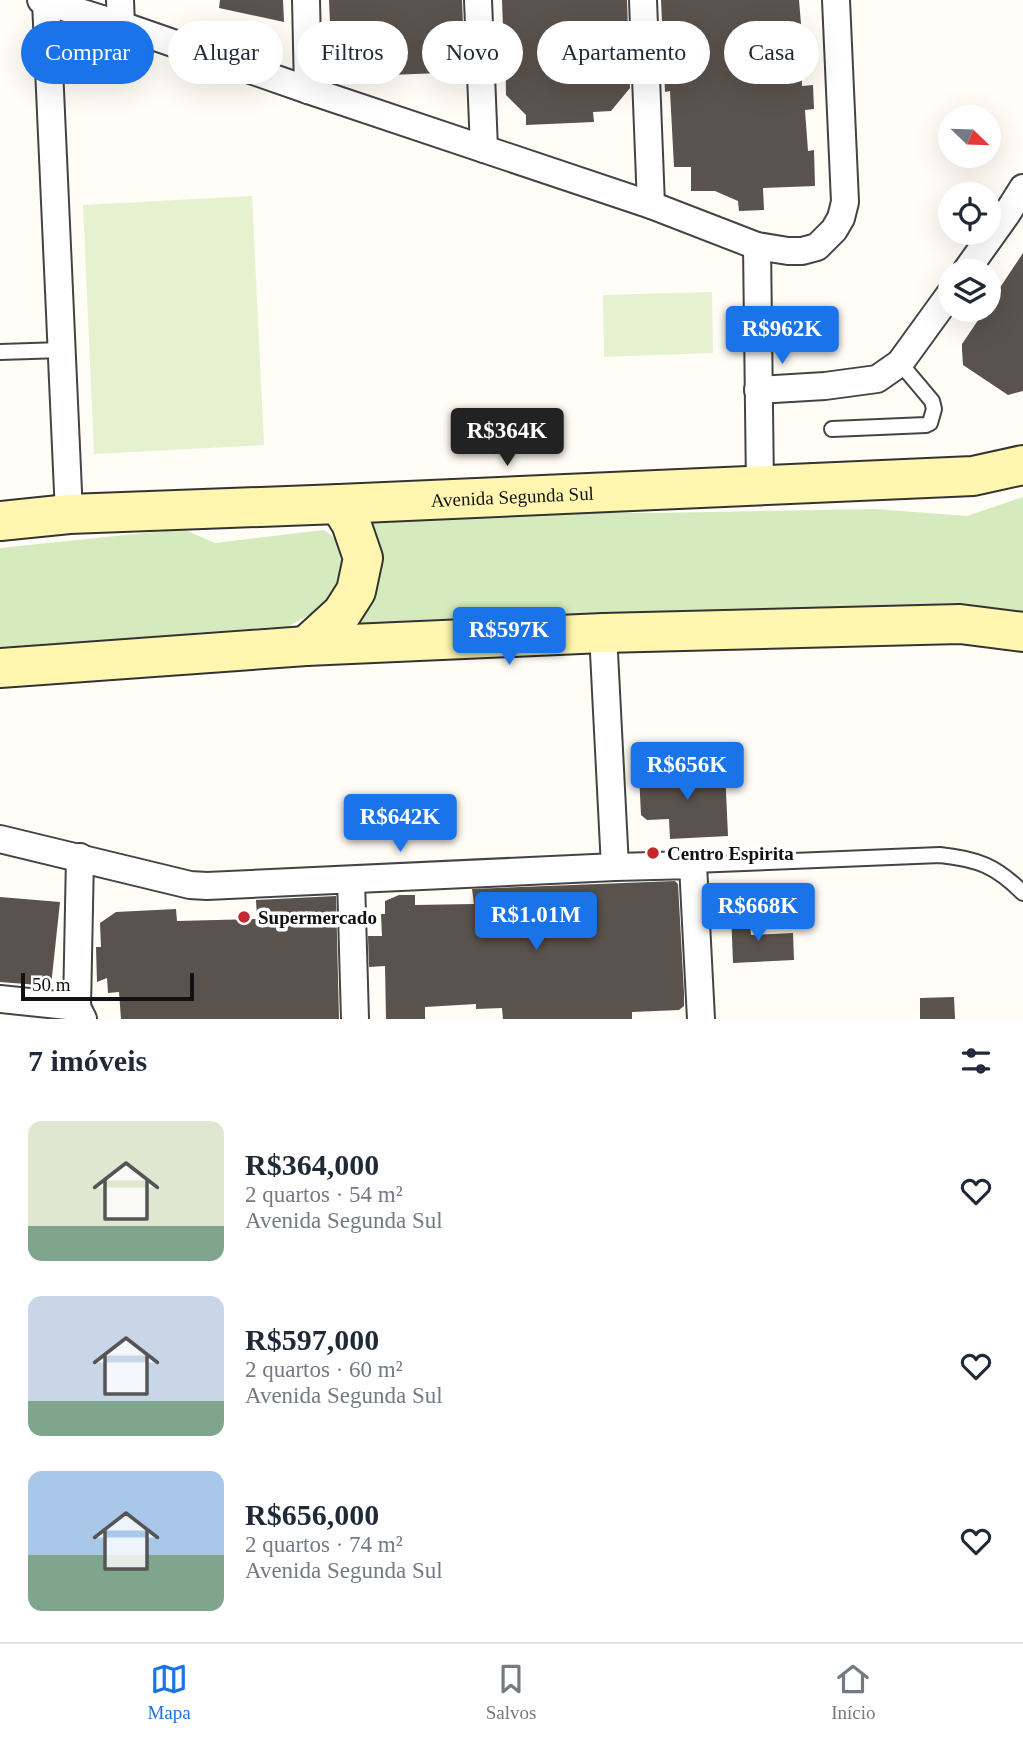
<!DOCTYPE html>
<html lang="pt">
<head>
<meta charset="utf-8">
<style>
	:root { --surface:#fff; --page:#f6f6f7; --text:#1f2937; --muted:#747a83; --line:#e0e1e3; --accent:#1a73e8 }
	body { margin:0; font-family:"Times New Roman",serif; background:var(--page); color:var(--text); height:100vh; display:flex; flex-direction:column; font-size:26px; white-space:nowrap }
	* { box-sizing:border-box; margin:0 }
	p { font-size:23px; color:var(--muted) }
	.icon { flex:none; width:38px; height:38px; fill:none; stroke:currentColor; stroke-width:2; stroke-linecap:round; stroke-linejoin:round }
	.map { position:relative; height:1019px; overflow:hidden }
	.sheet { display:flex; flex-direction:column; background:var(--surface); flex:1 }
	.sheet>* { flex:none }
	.guide { position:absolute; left:21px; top:21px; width:982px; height:63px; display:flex; gap:14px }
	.needle { width:46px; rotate:113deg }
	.fabs { position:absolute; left:938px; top:105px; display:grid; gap:14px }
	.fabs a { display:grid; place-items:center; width:63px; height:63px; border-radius:50%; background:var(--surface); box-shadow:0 7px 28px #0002; font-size:35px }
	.scale { position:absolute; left:21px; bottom:18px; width:173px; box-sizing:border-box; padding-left:7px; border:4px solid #111; border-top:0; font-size:19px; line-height:24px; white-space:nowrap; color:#111; -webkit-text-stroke:5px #fff; paint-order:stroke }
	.price { position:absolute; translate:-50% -60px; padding:0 16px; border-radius:7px; background:var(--accent); color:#fff; font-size:23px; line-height:46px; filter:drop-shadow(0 2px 4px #0008) }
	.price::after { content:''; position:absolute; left:50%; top:42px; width:21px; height:16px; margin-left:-10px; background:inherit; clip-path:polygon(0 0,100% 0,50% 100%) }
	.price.on { background:#222; color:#fff }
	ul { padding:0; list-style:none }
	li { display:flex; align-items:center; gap:21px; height:175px; padding:0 28px }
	li span { display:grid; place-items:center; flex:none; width:196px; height:140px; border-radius:14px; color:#555 }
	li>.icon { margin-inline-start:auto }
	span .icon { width:84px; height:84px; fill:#fffc; stroke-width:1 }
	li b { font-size:30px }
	h2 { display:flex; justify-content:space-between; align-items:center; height:84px; padding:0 28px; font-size:30px }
	.tag { padding:0 24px; border-radius:32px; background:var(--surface); box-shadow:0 7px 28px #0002; font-size:24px; line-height:63px }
	.tag.on { background:var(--accent); color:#fff }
	.dock { display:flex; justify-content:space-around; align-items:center; height:98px; border-top:2px solid var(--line); background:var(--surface); font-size:19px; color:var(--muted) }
	.dock a { display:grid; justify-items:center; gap:4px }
	.dock .on { color:var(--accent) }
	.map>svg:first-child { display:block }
	.green { fill:#d5ebbd }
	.pitch { fill:#e6f2cf }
	.building { fill:#5a524d }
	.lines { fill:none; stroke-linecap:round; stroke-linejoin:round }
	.lane-casing { stroke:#444; stroke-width:18 }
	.street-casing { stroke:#444; stroke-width:30 }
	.secondary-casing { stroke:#333; stroke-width:42 }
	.lane { stroke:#fff; stroke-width:14 }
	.street { stroke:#fff; stroke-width:26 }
	.secondary { stroke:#fff6b0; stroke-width:38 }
	.poi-dot { fill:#c4262e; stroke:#fff; stroke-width:2.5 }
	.labels { text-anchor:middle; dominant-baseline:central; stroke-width:7; stroke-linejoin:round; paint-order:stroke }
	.street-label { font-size:19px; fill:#111; stroke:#fff }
	.poi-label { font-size:19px; font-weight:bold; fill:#111; stroke:#fff; text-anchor:start }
</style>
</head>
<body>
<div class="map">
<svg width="1023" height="1019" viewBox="0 0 1023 1019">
	<rect width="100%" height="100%" fill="#fffdf5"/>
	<g class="green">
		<path d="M1023,497V612L949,603L859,613L348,630L375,577L379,544L364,511L655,513L875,509L967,516Z"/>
		<path d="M183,529L215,543L324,530L346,547L345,573L330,603L289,626L191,633L177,644L0,657V548Z"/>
	</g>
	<g class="pitch">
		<path d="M252,196L264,445L94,454L83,205Z"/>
		<path d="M712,292L713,353L604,357L603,295Z"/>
	</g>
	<g class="building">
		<path d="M220,0H283L284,22L219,8Z"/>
		<path d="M329,0H462L465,72L340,77L332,69Z"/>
		<path d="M502,0H627L630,88L611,111L593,112L594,122L526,125V115L506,95L505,29H503Z"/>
		<path d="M661,0H799L802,36H800L802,86L813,85L814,109L805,110L808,151L814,150L815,186L763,188L764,210L739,211L738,201L715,191H691V167H674L670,91L665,92Z"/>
		<path d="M1023,253V391L1008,395L963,365L962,350V344L985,310H989V304Z"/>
		<path d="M725,770L728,836L670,839L669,819L647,820L641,815L639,774Z"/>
		<path d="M675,881L678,884L684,993V1006L679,1010L632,1012V1019H503L502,1008L476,1009V1004L425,1007V1019H386L385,966L369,967L368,936H382L381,914H385V901L399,895H415V905L474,904L472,889Z"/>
		<path d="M336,896L339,1019H121L119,992L108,993L107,978L97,982L96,947H101L100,923L116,912L176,909L177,921L257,919L256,900Z"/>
		<path d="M0,897L60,902L51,986L0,982Z"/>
		<path d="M749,910L751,935L793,933L794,960L733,963L731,911Z"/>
		<path d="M954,997L955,1019H920V998Z"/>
	</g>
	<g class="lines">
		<g class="lane-casing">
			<g id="lane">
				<path d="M0,352L62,350"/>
				<path d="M832,429L926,425L930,423L934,409L932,401L900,363"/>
				<path d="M693,865L940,855C978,859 996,866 1023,893"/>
			</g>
		</g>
		<g class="street-casing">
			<g id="street">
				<path d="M41,0L121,25L308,90L651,205L757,246L788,251H802L817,247L834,230L841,218L845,202L836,0"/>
				<path d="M120,0L121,25"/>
				<path d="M306,0L308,90"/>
				<path d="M478,0L484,149"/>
				<path d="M643,0L651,205"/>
				<path d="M46,1L69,514"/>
				<path d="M757,246L760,487"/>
				<path d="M966,271L1006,215L1023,188"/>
				<path d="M758,390L825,386L877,379L900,363L950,294"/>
				<path d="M0,839L190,885L207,886L615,867L603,633"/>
				<path d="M615,867L693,865L701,1019"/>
				<path d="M351,880L355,1019"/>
				<path d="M0,999L77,1007L83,1019"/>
				<path d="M77,1007L80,857"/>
			</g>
		</g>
		<g class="secondary-casing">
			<g id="secondary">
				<path id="s1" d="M0,521L69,514L339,504L973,476L1023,465"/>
				<path d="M306,646L342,613L356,591L363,558L351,523L339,504"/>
				<path d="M0,668L306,646L603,633L960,624L1023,632"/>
			</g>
		</g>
		<use href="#lane" class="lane"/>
		<use href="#street" class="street"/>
		<use href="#secondary" class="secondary"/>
	</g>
	<g class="poi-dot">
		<circle cx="653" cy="853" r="7"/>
		<circle cx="244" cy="917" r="7"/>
	</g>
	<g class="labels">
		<g class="street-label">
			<text stroke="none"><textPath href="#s1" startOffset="513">Avenida Segunda Sul</textPath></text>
		</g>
		<g class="poi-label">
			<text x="667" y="853">Centro Espirita</text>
			<text x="258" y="917">Supermercado</text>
		</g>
	</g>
</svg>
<div class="fabs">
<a><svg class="needle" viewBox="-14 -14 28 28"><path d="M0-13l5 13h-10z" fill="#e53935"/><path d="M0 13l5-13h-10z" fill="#747a83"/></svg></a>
<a><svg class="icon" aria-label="locate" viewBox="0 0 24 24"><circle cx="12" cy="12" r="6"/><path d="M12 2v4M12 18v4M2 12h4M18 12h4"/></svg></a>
<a><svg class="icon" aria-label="layers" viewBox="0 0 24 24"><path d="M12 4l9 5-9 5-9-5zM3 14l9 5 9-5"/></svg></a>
</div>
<div class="scale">50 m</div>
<b class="price" style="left:782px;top:366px">R$962K</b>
<b class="price on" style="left:507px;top:468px">R$364K</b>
<b class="price" style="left:509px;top:667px">R$597K</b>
<b class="price" style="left:687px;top:802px">R$656K</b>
<b class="price" style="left:400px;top:854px">R$642K</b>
<b class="price" style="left:758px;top:943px">R$668K</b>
<b class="price" style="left:536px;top:952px">R$1.01M</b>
<div class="guide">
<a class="tag on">Comprar</a>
<a class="tag">Alugar</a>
<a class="tag">Filtros</a>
<a class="tag">Novo</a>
<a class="tag">Apartamento</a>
<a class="tag">Casa</a>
</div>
</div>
<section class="sheet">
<h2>7 imóveis<svg class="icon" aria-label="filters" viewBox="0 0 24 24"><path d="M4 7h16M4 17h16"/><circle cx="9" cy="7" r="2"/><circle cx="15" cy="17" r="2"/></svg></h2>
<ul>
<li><span style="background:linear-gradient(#dfe7d0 75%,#7fa58c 0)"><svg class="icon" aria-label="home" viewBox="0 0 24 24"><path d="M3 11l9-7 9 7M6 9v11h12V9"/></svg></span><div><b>R$364,000</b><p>2 quartos · 54 m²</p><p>Avenida Segunda Sul</p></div><svg class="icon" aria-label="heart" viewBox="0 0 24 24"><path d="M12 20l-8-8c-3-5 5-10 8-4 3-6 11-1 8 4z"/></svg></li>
<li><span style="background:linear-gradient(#c9d6e8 75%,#7fa58c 0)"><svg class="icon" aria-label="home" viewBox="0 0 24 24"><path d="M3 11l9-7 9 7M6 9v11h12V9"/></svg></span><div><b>R$597,000</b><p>2 quartos · 60 m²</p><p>Avenida Segunda Sul</p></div><svg class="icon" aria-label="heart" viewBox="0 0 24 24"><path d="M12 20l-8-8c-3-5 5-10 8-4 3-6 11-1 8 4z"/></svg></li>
<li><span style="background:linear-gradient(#a9c7e8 60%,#7fa58c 0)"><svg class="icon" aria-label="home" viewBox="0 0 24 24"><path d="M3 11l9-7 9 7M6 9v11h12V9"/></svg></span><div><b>R$656,000</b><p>2 quartos · 74 m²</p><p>Avenida Segunda Sul</p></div><svg class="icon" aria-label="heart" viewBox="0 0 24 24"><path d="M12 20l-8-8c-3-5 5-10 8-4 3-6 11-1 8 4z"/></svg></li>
</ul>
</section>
<nav class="dock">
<a class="on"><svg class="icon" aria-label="map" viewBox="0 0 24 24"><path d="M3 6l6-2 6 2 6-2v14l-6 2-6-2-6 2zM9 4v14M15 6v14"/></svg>Mapa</a>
<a><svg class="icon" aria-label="saved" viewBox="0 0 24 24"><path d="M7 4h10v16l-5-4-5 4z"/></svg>Salvos</a>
<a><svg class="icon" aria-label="home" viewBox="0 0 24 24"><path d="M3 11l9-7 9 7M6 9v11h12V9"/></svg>Início</a>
</nav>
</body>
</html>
